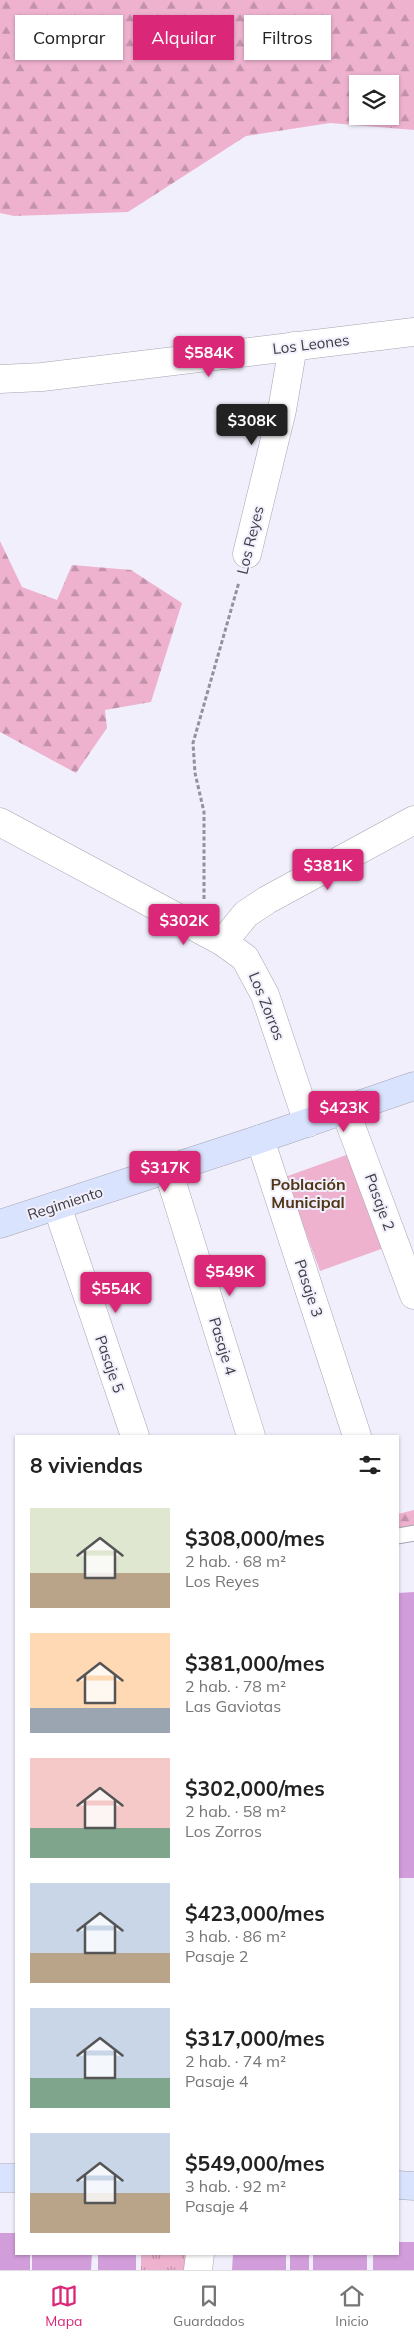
<!DOCTYPE html>
<html lang="es">
<head>
<meta charset="utf-8">
<style>
	:root { --surface:#fff; --page:#f6f6f6; --text:#222; --muted:#767676; --line:#e0e0e0; --accent:#db2777 }
	body { margin:0; font-family:Mulish,sans-serif; background:var(--page); color:var(--text); height:100vh; display:flex; flex-direction:column; font-size:19px; white-space:nowrap }
	* { box-sizing:border-box; margin:0 }
	p { font-size:16px; color:var(--muted) }
	.icon { flex:none; width:28px; height:28px; fill:none; stroke:currentColor; stroke-width:2; stroke-linecap:round; stroke-linejoin:round }
	.map { position:relative; flex:1; overflow:hidden }
	.sheet { position:absolute; left:15px; top:1435px; width:384px; height:820px; display:flex; flex-direction:column; background:var(--surface); border-radius:0px; box-shadow:0 1px 4px #0004 }
	.sheet>* { flex:none }
	.hud { position:absolute; left:15px; top:15px; width:385px; height:45px; display:flex; gap:10px }
	.buttons { position:absolute; left:349px; top:75px; display:grid; gap:10px }
	.buttons a { display:grid; place-items:center; width:50px; height:50px; border-radius:0px; background:var(--surface); box-shadow:0 1px 4px #0004; font-size:25px }
	.price { position:absolute; translate:-50% -42px; padding:0 11px; border-radius:5px; background:var(--accent); color:#fff; font-size:16px; line-height:32px; filter:drop-shadow(0 1px 2px #0008) }
	.price::after { content:''; position:absolute; left:50%; top:30px; width:15px; height:11px; margin-left:-8px; background:inherit; clip-path:polygon(0 0,100% 0,50% 100%) }
	.price.current { background:#222; color:#fff }
	ul { padding:0; list-style:none }
	li { display:flex; align-items:center; gap:15px; height:125px; padding:0 15px }
	li span { display:grid; place-items:center; flex:none; width:140px; height:100px; border-radius:0px; color:#555 }
	li>.icon { margin-inline-start:auto }
	span .icon { width:60px; height:60px; fill:#fffc; stroke-width:1 }
	li b { font-size:21px }
	h2 { display:flex; justify-content:space-between; align-items:center; height:60px; padding:0 15px; font-size:21px }
	.pill { padding:0 18px; border-radius:0px; background:var(--surface); box-shadow:0 1px 4px #0004; font-size:18px; line-height:45px }
	.pill.current { background:var(--accent); color:#fff }
	.tab-bar { display:flex; justify-content:space-around; align-items:center; height:70px; border-top:1px solid var(--line); background:var(--surface); font-size:14px; color:var(--muted) }
	.tab-bar a { display:grid; justify-items:center; gap:2px }
	.tab-bar .current { color:var(--accent) }
	.map>svg:first-child { display:block }
	.grass { fill:url(#grass-tufts) }
	.forest { fill:url(#forest-firs); fill-rule:evenodd }
	.green { fill:#eeb2cf }
	.building { fill:#d19dda }
	.lines { fill:none; stroke-linecap:round; stroke-linejoin:round }
	.lane-casing { stroke:#a6a4b0; stroke-width:17 }
	.street-casing { stroke:#a6a4b0; stroke-width:29 }
	.secondary-casing { stroke:#a6a4b0; stroke-width:29 }
	.path { stroke:#93919a; stroke-width:3; stroke-dasharray:4 2.5; stroke-linecap:butt }
	.lane { stroke:#fff; stroke-width:15 }
	.street { stroke:#fff; stroke-width:28 }
	.secondary { stroke:#d9e3fd; stroke-width:28 }
	.labels { text-anchor:middle; dominant-baseline:central; stroke-width:4; stroke-linejoin:round; paint-order:stroke }
	.street-label { font-size:15px; fill:#3d3c41; stroke:#f1effc }
	.neighbourhood-label { font-size:16px; font-weight:bold; fill:#503515; stroke:#f1effc }
</style>
</head>
<body>
<div class="map">
<svg width="414" height="2270" viewBox="0 0 414 2270">
	<defs>
		<pattern id="grass-tufts" width="24" height="20" patternUnits="userSpaceOnUse" patternTransform="scale(1.25)"><rect width="24" height="20" fill="#eeb2cf"/><path d="M3 7l-1-3M5 7V3M7 7l1-3M15 17l-1-3M17 17v-4M19 17l1-3" fill="none" stroke="#c292aa"/></pattern>
		<pattern id="forest-firs" width="22" height="20" patternUnits="userSpaceOnUse" patternTransform="scale(1.25)"><rect width="22" height="20" fill="#eeb2cf"/><path d="M5 1l3.5 6h-7zM16 11l3.5 6h-7z" fill="#c292aa"/></pattern>
	</defs>
	<rect width="100%" height="100%" fill="#f1effc"/>
	<path class="grass" d="M141,2254H190L189,2270H141Z"/>
	<g class="forest">
		<path d="M0,0H414V130L330,123L246,136L128,212L14,216L0,213ZM358,84H390V116H358Z"/>
		<path d="M0,541L22,587L57,600L72,565L131,570L182,603L151,702L105,710L107,728L76,773L0,732Z"/>
		<path d="M414,1510V1527L398,1528V1514Z"/>
	</g>
	<path class="green" d="M349,1154L384,1248L320,1271L285,1177Z"/>
	<g class="building">
		<path d="M414,1592V1878H398V1593Z"/>
		<path d="M0,2233H16V2254H30V2270H0Z"/>
		<path d="M398,2242H414V2270H373V2254H398Z"/>
		<path d="M32,2254H92L91,2270H32Z"/>
		<rect x="98" y="2254" width="38" height="16"/>
		<path d="M233,2254H286V2270H232Z"/>
		<rect x="290" y="2254" width="19" height="16"/>
		<rect x="313" y="2254" width="54" height="16"/>
	</g>
	<g class="lines">
		<g class="lane-casing">
			<path id="lane" d="M398,1536L414,1533"/>
		</g>
		<g class="street-casing">
			<g id="street">
				<path d="M0,379L42,377L414,332"/>
				<path d="M247,554L282,410L293,346"/>
				<path d="M0,822L223,942L245,958L265,995L308,1123"/>
				<path d="M223,942L246,914L267,900L414,820"/>
				<path d="M345,1110L414,1295"/>
				<path d="M260,1139L357,1436"/>
				<path d="M168,1170L251,1436"/>
				<path d="M57,1206L135,1436"/>
				<path d="M198,2270L200,2254"/>
			</g>
		</g>
		<g class="secondary-casing">
			<g id="secondary">
				<path d="M0,1224L260,1139L414,1086"/>
				<path d="M0,2178H16"/>
				<path d="M398,2185L414,2186"/>
			</g>
		</g>
		<path class="path" d="M204,899V812L195,773L193,743L239,582"/>
		<use href="#lane" class="lane"/>
		<use href="#street" class="street"/>
		<use href="#secondary" class="secondary"/>
	</g>
	<g class="labels">
		<g class="street-label">
			<text transform="translate(311 344) rotate(-7)">Los Leones</text>
			<text transform="translate(250 540) rotate(-76)">Los Reyes</text>
			<text transform="translate(267 1006) rotate(68)">Los Zorros</text>
			<text transform="translate(380 1202) rotate(70)">Pasaje 2</text>
			<text transform="translate(65 1203) rotate(-18)">Regimiento</text>
			<text transform="translate(309 1288) rotate(72)">Pasaje 3</text>
			<text transform="translate(223 1346) rotate(73)">Pasaje 4</text>
			<text transform="translate(110 1364) rotate(71)">Pasaje 5</text>
		</g>
		<g class="neighbourhood-label">
			<text x="308" y="1184">Población<tspan x="308" dy="18">Municipal</tspan></text>
		</g>
	</g>
</svg>
<div class="buttons">
<a><svg class="icon" aria-label="layers" viewBox="0 0 24 24"><path d="M12 4l9 5-9 5-9-5zM3 14l9 5 9-5"/></svg></a>
</div>
<b class="price" style="left:209px;top:378px">$584K</b>
<b class="price current" style="left:252px;top:446px">$308K</b>
<b class="price" style="left:328px;top:891px">$381K</b>
<b class="price" style="left:184px;top:946px">$302K</b>
<b class="price" style="left:344px;top:1133px">$423K</b>
<b class="price" style="left:165px;top:1193px">$317K</b>
<b class="price" style="left:230px;top:1297px">$549K</b>
<b class="price" style="left:116px;top:1314px">$554K</b>
<div class="hud">
<a class="pill">Comprar</a>
<a class="pill current">Alquilar</a>
<a class="pill">Filtros</a>
</div>
<section class="sheet">
<h2>8 viviendas<svg class="icon" aria-label="filters" viewBox="0 0 24 24"><path d="M4 7h16M4 17h16"/><circle cx="9" cy="7" r="2"/><circle cx="15" cy="17" r="2"/></svg></h2>
<ul>
<li><span style="background:linear-gradient(#dfe7d0 65%,#b9a48a 0)"><svg class="icon" aria-label="home" viewBox="0 0 24 24"><path d="M3 11l9-7 9 7M6 9v11h12V9"/></svg></span><div><b>$308,000/mes</b><p>2 hab. · 68 m²</p><p>Los Reyes</p></div></li>
<li><span style="background:linear-gradient(#ffd9b3 75%,#9aa5b1 0)"><svg class="icon" aria-label="home" viewBox="0 0 24 24"><path d="M3 11l9-7 9 7M6 9v11h12V9"/></svg></span><div><b>$381,000/mes</b><p>2 hab. · 78 m²</p><p>Las Gaviotas</p></div></li>
<li><span style="background:linear-gradient(#f6c9c9 70%,#7fa58c 0)"><svg class="icon" aria-label="home" viewBox="0 0 24 24"><path d="M3 11l9-7 9 7M6 9v11h12V9"/></svg></span><div><b>$302,000/mes</b><p>2 hab. · 58 m²</p><p>Los Zorros</p></div></li>
<li><span style="background:linear-gradient(#c9d6e8 70%,#b9a48a 0)"><svg class="icon" aria-label="home" viewBox="0 0 24 24"><path d="M3 11l9-7 9 7M6 9v11h12V9"/></svg></span><div><b>$423,000/mes</b><p>3 hab. · 86 m²</p><p>Pasaje 2</p></div></li>
<li><span style="background:linear-gradient(#c9d6e8 70%,#7fa58c 0)"><svg class="icon" aria-label="home" viewBox="0 0 24 24"><path d="M3 11l9-7 9 7M6 9v11h12V9"/></svg></span><div><b>$317,000/mes</b><p>2 hab. · 74 m²</p><p>Pasaje 4</p></div></li>
<li><span style="background:linear-gradient(#c9d6e8 60%,#b9a48a 0)"><svg class="icon" aria-label="home" viewBox="0 0 24 24"><path d="M3 11l9-7 9 7M6 9v11h12V9"/></svg></span><div><b>$549,000/mes</b><p>3 hab. · 92 m²</p><p>Pasaje 4</p></div></li>
</ul>
</section>
</div>
<nav class="tab-bar">
<a class="current"><svg class="icon" aria-label="map" viewBox="0 0 24 24"><path d="M3 6l6-2 6 2 6-2v14l-6 2-6-2-6 2zM9 4v14M15 6v14"/></svg>Mapa</a>
<a><svg class="icon" aria-label="saved" viewBox="0 0 24 24"><path d="M7 4h10v16l-5-4-5 4z"/></svg>Guardados</a>
<a><svg class="icon" aria-label="home" viewBox="0 0 24 24"><path d="M3 11l9-7 9 7M6 9v11h12V9"/></svg>Inicio</a>
</nav>
</body>
</html>
